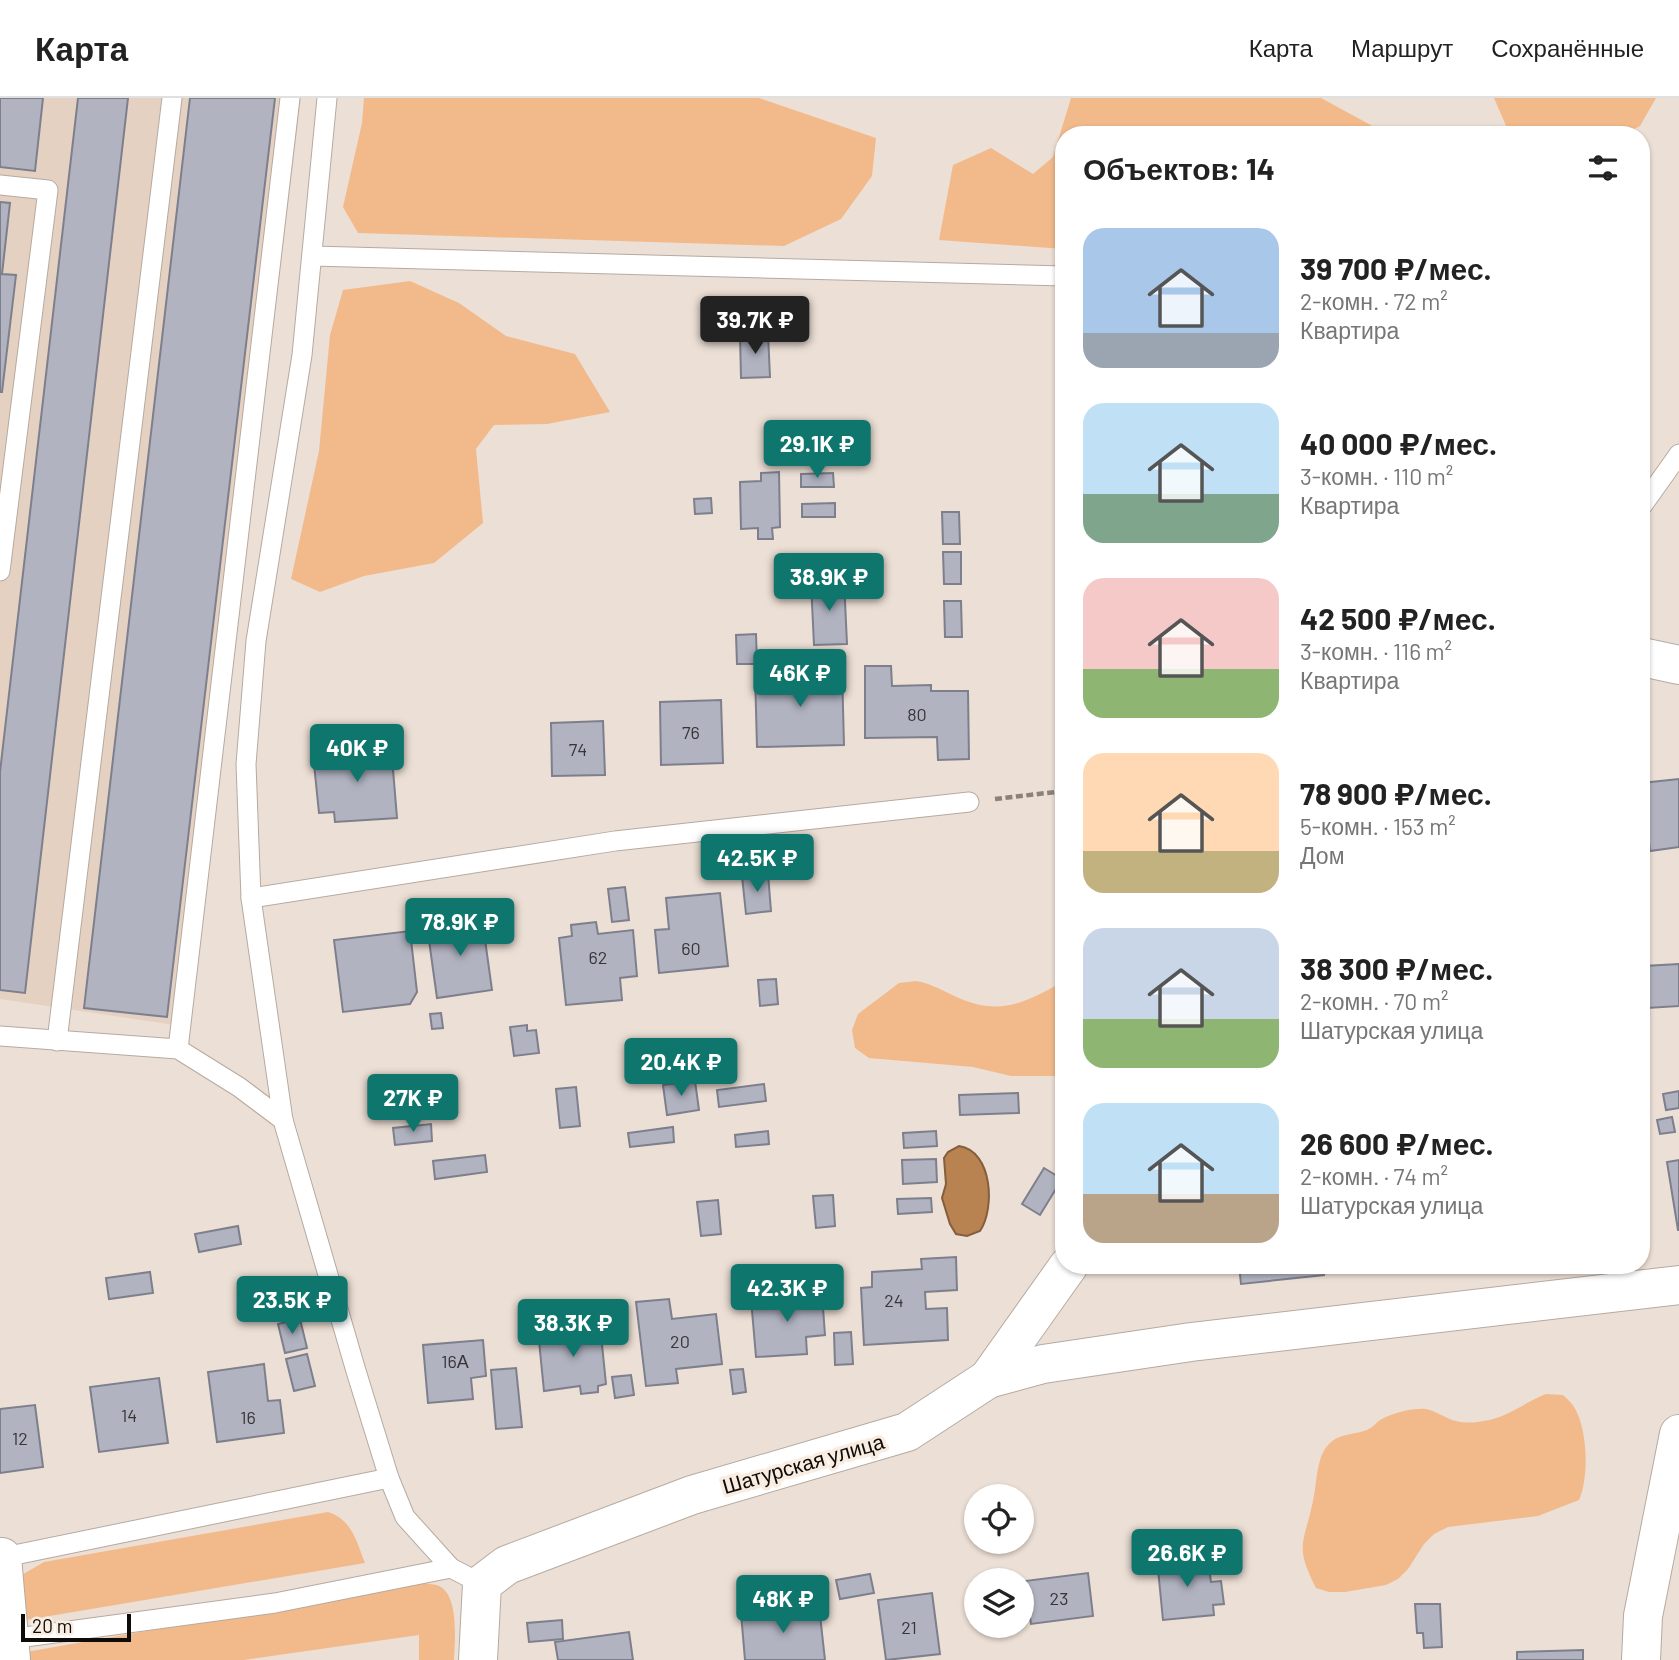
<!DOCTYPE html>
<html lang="ru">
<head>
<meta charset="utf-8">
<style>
	:root { --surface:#fff; --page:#f2f2f2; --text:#222; --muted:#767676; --line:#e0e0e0; --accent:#0f766e }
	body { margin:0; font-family:Barlow,sans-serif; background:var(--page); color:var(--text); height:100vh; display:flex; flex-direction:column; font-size:26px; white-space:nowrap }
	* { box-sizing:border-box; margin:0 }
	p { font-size:23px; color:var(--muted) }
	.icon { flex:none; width:38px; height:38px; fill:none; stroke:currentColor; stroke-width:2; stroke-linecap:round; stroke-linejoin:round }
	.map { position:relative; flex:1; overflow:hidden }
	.sheet { position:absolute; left:1055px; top:28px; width:595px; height:1148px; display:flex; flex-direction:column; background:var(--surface); border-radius:28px; box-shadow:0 2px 5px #0004 }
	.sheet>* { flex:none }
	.controls { position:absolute; left:964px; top:1386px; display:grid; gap:14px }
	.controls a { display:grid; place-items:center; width:70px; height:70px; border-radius:50%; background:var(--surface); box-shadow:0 2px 5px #0004; font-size:35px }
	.scale { position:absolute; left:21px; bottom:18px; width:110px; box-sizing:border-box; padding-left:7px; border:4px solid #0f0b08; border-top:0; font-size:19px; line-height:24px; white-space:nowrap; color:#0f0b08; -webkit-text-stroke:5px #f9ede2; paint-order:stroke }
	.price { position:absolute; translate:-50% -60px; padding:0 16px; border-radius:7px; background:var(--accent); color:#fff; font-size:23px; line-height:46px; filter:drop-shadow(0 2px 4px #0008) }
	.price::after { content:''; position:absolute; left:50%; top:42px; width:21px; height:16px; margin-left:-10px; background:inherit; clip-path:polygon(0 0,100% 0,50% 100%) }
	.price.on { background:#222; color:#fff }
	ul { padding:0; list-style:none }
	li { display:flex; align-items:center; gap:21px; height:175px; padding:0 28px }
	li span { display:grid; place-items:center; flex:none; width:196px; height:140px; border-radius:21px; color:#555 }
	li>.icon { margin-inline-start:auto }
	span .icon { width:84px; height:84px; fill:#fffc; stroke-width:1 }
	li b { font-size:30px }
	h2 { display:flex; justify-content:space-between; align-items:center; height:84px; padding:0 28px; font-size:30px }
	header { display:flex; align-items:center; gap:42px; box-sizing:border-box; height:98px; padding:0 35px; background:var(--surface); border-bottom:2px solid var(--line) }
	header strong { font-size:33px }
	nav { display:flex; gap:38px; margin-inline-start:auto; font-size:24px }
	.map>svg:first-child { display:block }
	.built { fill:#e5d1c2 }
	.green { fill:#f2ba8b }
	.water { fill:#b88251; stroke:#855e3b; stroke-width:2 }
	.building { fill:#b1b3c1; stroke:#7d7f8c; stroke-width:2 }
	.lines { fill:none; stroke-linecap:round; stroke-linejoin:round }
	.lane-casing { stroke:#b6aaa0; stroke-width:21 }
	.street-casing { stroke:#b6aaa0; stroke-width:40 }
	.path { stroke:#8b817b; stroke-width:4.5; stroke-dasharray:7 3.5; stroke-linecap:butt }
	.lane { stroke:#fff; stroke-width:19 }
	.street { stroke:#fff; stroke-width:38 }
	.labels { text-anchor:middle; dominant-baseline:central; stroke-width:7; stroke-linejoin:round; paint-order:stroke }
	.number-label { font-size:18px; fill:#383536 }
	.street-label { font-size:21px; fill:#0f0b08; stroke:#f9ede2 }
</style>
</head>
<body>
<header>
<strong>Карта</strong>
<nav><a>Карта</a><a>Маршрут</a><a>Сохранённые</a></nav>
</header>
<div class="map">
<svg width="1679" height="1562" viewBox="0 0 1679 1562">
	<rect width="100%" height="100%" fill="#ecdfd5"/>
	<path class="built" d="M0,0H301L188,929L0,901Z"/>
	<g class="green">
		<path d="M364,0H759L876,40L872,78L841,121L784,148L358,135L343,109L362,25Z"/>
		<path d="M1071,0H1321L1389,37H1064V151L939,142L953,67L991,50L1033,76L1053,59Z"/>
		<path d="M1494,0H1656L1640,28L1622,37H1510Z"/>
		<path d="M410,183L459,205L506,238L575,256L610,314L547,326L494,327L476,351L483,425L434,465L364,478L320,494L291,481L319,353L330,237L343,192Z"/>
		<path d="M916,883C933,886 945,894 961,901C1002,918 1029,903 1064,883V978H1011L973,969L869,960L855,950L852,932L858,916L899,885Z"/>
		<path d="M1546,1296L1563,1297C1567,1301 1572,1305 1574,1309C1588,1331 1589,1380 1579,1402L1538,1418L1448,1429L1434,1436L1424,1446L1408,1471L1398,1481L1386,1487L1345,1494H1329L1316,1490C1294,1447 1304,1446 1313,1403C1317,1386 1316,1360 1328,1347C1339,1335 1354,1337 1367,1332C1372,1330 1376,1325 1380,1322C1393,1315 1412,1310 1426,1311C1437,1313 1446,1321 1456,1323C1464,1325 1474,1325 1483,1323C1505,1321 1525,1304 1546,1296Z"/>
		<path d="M328,1414C352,1422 356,1442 365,1465L14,1524L20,1478L44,1464Z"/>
		<path d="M423,1485C427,1486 435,1486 439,1488C459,1497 455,1543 454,1562H419V1537L244,1562H14V1556Z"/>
	</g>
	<path class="water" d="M959,1048C993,1053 995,1111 980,1133L967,1138L956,1136L950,1126L942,1100L946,1086L944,1060L948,1054Z"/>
	<g class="building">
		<path d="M0,0H43L35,73L0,69Z"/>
		<path d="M78,0H128L25,895L0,892V674Z"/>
		<path d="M190,0H275L167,919L84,910Z"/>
		<path d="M0,104L10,105L2,176L16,177L2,294H0Z"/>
		<path d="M768,236L770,279L741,280L740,237Z"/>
		<path d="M779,374L780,429L772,430L773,441H758V430L741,431L740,384L761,383V375Z"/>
		<path d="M833,375L834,389H801V376Z"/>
		<path d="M711,400L712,415L695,416L694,401Z"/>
		<path d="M835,405V419H802V406Z"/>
		<path d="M942,414H959L960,446H943Z"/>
		<path d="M943,454H961V486H944Z"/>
		<path d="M844,482L847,546L814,547L811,484Z"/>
		<path d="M944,503H961L962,539H945Z"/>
		<path d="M756,536L757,566H737L736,537Z"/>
		<path d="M865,568H891L892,588L931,587V593H968L969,661L938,662L937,639L865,640Z"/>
		<path d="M842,572L844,647L757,649L755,575Z"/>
		<path d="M721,602L723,665L661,667L660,604Z"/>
		<path d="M603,623L605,677L552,678L551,625Z"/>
		<path d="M391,647L397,720L335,724L334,714L319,715L314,666L330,665L329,651Z"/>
		<path d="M1679,681V749L1650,753L1642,685Z"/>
		<path d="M768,776L771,813L746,816L742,778Z"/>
		<path d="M625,789L629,822L612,824L608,791Z"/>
		<path d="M720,795L728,868L659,875L655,832L669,831L666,800Z"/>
		<path d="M482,820L492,892L437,900L427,828Z"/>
		<path d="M596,824L598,836L633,832L637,878L620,880L622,902L566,907L559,840L572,838L571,827Z"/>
		<path d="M410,833L417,894L410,906L343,914L334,842Z"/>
		<path d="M1679,866V908L1647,910L1644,868Z"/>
		<path d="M776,881L778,906L760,908L758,882Z"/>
		<path d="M441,915L443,930L432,931L430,916Z"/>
		<path d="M527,927V933L536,932L539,955L514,958L510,929Z"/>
		<path d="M695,983L699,1012L667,1017L663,987Z"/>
		<path d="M764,986L766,1003L719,1009L717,992Z"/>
		<path d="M576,989L580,1028L560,1030L556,991Z"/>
		<path d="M1679,993V1010L1666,1012L1663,996Z"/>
		<path d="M1018,995L1019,1015L960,1017L959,997Z"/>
		<path d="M1672,1019L1675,1034L1660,1036L1657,1022Z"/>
		<path d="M431,1026L432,1043L395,1047L393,1030Z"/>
		<path d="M673,1029L674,1044L630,1049L628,1035Z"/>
		<path d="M768,1033L769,1046L736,1049L735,1037Z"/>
		<path d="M936,1033L937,1048L904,1050L903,1035Z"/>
		<path d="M485,1057L487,1074L435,1081L433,1063Z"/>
		<path d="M936,1061L937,1084L903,1086L902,1062Z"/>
		<path d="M1679,1062V1132H1678L1667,1064Z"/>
		<path d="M1044,1070L1062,1081L1040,1117L1022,1106Z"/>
		<path d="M833,1097L835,1128L816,1130L813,1098Z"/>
		<path d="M931,1100L932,1114L898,1116L897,1101Z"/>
		<path d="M718,1102L721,1136L701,1138L697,1104Z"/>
		<path d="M238,1128L241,1146L199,1154L195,1136Z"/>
		<path d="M956,1159L957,1192L925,1194L926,1211L947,1210L948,1242L864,1247L861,1190L872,1189V1174L922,1171L921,1161Z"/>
		<path d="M1239,1167H1323L1324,1177L1241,1186Z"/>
		<path d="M150,1174L153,1195L109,1201L106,1180Z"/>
		<path d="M293,1191L298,1213L276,1218L271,1196Z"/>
		<path d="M822,1196L825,1237L806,1239L807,1256L756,1259L751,1201Z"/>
		<path d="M669,1201L672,1221L716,1216L722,1266L676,1271L678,1285L646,1288L636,1204Z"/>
		<path d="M300,1221L307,1250L285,1255L278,1226Z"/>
		<path d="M600,1227L606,1286L598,1288V1294L581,1296L580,1288L544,1293L538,1233Z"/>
		<path d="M851,1234L853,1266L835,1267L834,1235Z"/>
		<path d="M483,1242L486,1278L471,1280L473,1301L428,1305L423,1247Z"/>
		<path d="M307,1256L315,1288L294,1293L286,1261Z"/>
		<path d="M264,1266L268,1303L280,1302L284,1335L217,1344L208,1274Z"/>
		<path d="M516,1270L522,1329L496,1331L491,1272Z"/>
		<path d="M743,1271L746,1294L733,1296L730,1272Z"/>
		<path d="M631,1277L634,1297L615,1300L612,1279Z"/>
		<path d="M159,1280L168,1345L99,1354L90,1289Z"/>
		<path d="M35,1307L43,1369L0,1375V1311Z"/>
		<path d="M1192,1457L1194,1472L1209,1470L1211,1484L1221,1483L1224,1506L1213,1507L1214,1517L1163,1522L1157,1461Z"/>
		<path d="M1088,1475L1093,1518L1031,1526L1025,1483Z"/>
		<path d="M870,1476L874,1495L840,1501L836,1482Z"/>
		<path d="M932,1495L940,1556L886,1562L878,1502Z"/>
		<path d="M1415,1506H1440L1442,1549L1424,1550L1423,1535H1417Z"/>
		<path d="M819,1508L825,1562H745L741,1515Z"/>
		<path d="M562,1522L563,1541L529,1544L527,1525Z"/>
		<path d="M629,1534L633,1562H558L555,1544Z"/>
		<path d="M1583,1552V1562H1517V1554Z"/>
	</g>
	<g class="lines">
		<g class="lane-casing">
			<g id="lane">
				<path d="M0,87L48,92L0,473"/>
				<path d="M312,158L1064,178"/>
				<path d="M1642,408L1679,356"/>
				<path d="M251,800L615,743L969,704"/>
				<path d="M0,938L178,951L239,989L283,1022L356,1273L389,1380L405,1419L451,1470L482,1486"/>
				<path d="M57,943L172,0"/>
				<path d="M178,951L290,0"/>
				<path d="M283,1022L251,800L246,666L256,543L302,257L327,0"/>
				<path d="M0,1460L389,1380"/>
				<path d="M3,1542L275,1505L451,1470"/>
			</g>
		</g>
		<g class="street-casing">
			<g id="street">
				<path d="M1642,559L1679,567"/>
				<path d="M988,1281L1043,1266L1191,1244L1679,1187"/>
				<path d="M2,1459L11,1562"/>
				<path d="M478,1562L482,1486L507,1467L692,1397L907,1334L988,1281L1069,1167"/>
				<path d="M1641,1562L1643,1518L1679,1336"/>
			</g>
		</g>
		<path class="path" d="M995,701L1064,693"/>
		<use href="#lane" class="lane"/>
		<use href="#street" class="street"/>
	</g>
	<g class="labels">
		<g class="number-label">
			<text x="917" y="616">80</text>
			<text x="691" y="634">76</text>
			<text x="578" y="651">74</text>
			<text x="691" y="850">60</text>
			<text x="598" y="859">62</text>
			<text x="894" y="1202">24</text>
			<text x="680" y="1243">20</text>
			<text x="455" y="1263">16А</text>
			<text x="129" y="1317">14</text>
			<text x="248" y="1319">16</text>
			<text x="20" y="1340">12</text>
			<text x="1059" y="1500">23</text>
			<text x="909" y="1529">21</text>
		</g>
		<g class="street-label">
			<text transform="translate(803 1365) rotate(-16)">Шатурская улица</text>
		</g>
	</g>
</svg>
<div class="controls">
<a><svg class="icon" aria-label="locate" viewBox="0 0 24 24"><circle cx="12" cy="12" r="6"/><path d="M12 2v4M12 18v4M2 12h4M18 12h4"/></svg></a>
<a><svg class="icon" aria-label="layers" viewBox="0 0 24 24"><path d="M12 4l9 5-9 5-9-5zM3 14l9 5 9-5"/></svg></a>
</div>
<div class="scale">20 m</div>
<b class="price on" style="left:755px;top:258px">39.7K ₽</b>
<b class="price" style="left:817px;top:382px">29.1K ₽</b>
<b class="price" style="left:829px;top:515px">38.9K ₽</b>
<b class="price" style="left:800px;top:611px">46K ₽</b>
<b class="price" style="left:357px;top:686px">40K ₽</b>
<b class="price" style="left:757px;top:796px">42.5K ₽</b>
<b class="price" style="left:460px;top:860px">78.9K ₽</b>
<b class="price" style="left:681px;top:1000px">20.4K ₽</b>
<b class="price" style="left:413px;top:1036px">27K ₽</b>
<b class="price" style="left:787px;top:1226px">42.3K ₽</b>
<b class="price" style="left:292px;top:1238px">23.5K ₽</b>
<b class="price" style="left:573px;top:1261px">38.3K ₽</b>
<b class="price" style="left:1187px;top:1491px">26.6K ₽</b>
<b class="price" style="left:783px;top:1537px">48K ₽</b>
<section class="sheet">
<h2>Объектов: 14<svg class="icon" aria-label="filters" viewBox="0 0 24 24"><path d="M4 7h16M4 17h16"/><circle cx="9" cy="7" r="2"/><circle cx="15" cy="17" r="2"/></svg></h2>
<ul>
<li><span style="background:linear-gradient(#a9c7e8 75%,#9aa5b1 0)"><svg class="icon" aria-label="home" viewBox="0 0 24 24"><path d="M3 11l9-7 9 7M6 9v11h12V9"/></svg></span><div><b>39 700 ₽/мес.</b><p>2-комн. · 72 m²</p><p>Квартира</p></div></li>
<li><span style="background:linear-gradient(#bfe0f5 65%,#7fa58c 0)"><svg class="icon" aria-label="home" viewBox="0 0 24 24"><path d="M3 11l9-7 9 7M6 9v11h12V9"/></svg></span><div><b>40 000 ₽/мес.</b><p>3-комн. · 110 m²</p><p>Квартира</p></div></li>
<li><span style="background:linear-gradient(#f6c9c9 65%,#8fb573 0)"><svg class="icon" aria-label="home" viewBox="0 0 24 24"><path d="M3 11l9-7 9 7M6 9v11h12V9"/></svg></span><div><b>42 500 ₽/мес.</b><p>3-комн. · 116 m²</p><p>Квартира</p></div></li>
<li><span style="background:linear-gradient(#ffd9b3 70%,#c2b280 0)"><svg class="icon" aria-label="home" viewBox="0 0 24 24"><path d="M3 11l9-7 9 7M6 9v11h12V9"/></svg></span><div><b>78 900 ₽/мес.</b><p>5-комн. · 153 m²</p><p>Дом</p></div></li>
<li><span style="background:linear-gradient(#c9d6e8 65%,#8fb573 0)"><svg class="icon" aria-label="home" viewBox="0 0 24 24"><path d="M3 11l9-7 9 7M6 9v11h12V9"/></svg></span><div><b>38 300 ₽/мес.</b><p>2-комн. · 70 m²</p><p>Шатурская улица</p></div></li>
<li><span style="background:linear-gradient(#bfe0f5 65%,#b9a48a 0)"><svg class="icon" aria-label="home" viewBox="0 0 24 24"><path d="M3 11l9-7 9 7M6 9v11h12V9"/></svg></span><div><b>26 600 ₽/мес.</b><p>2-комн. · 74 m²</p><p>Шатурская улица</p></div></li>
</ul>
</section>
</div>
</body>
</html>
